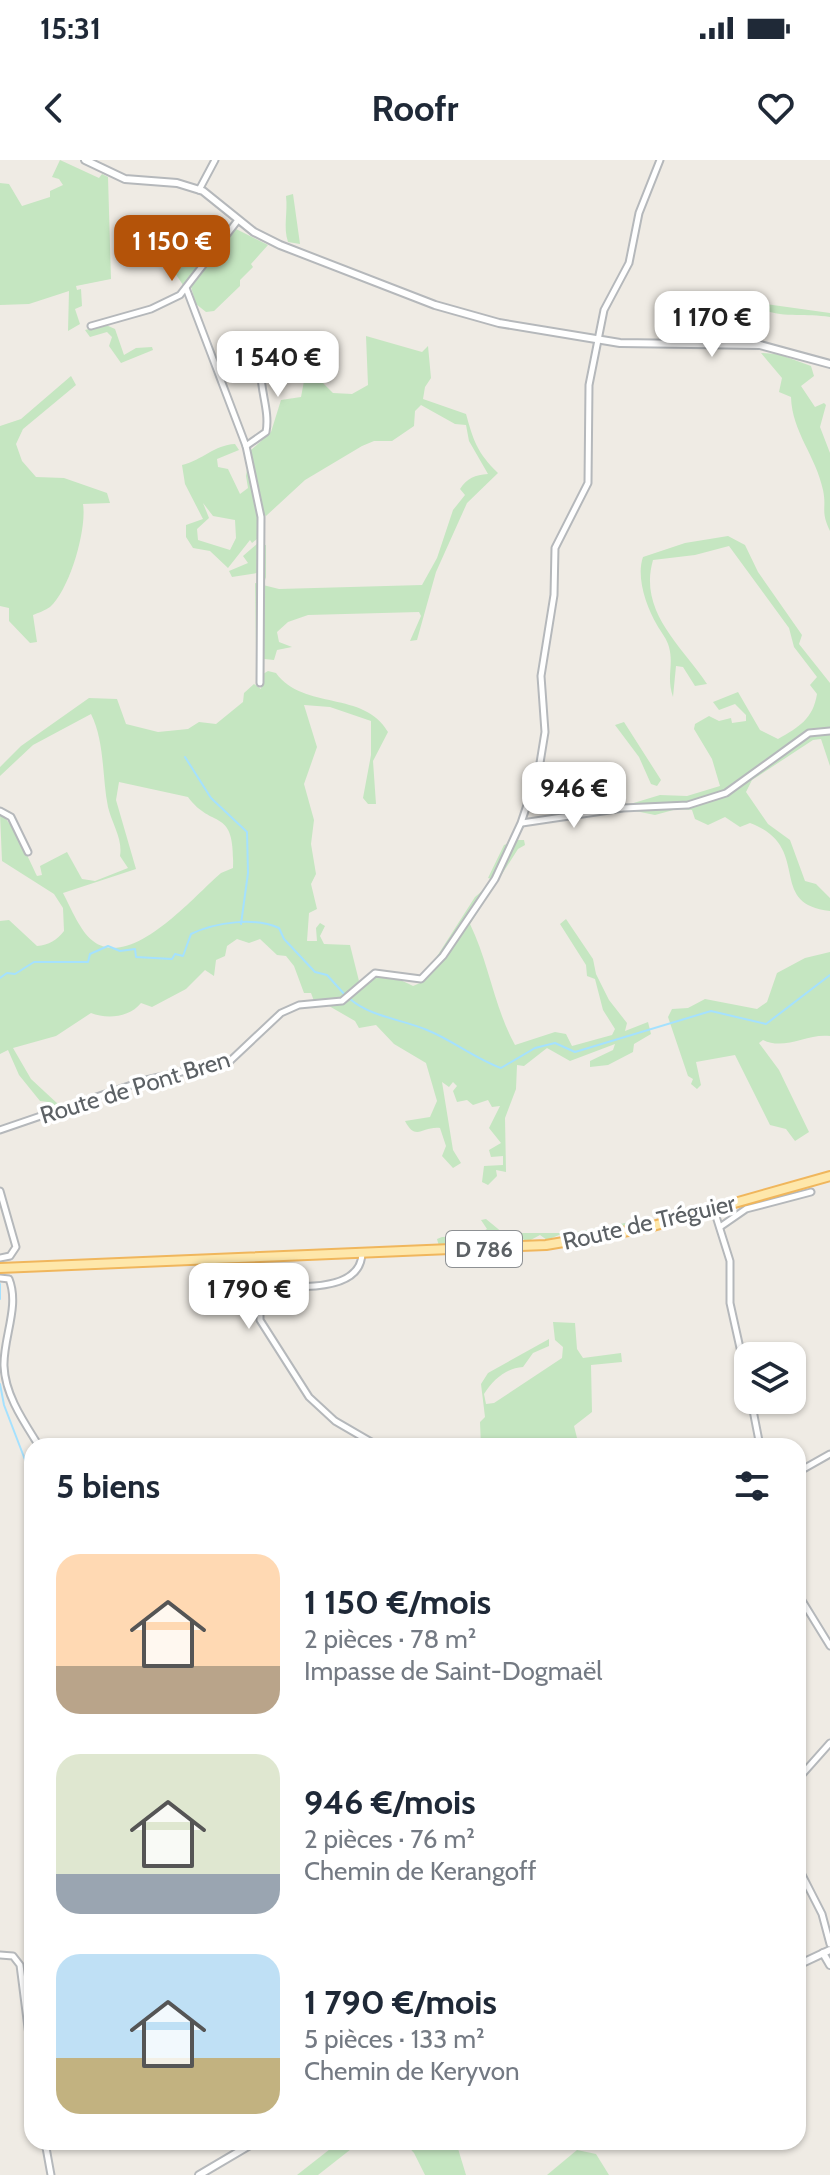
<!DOCTYPE html>
<html lang="fr">
<head>
<meta charset="utf-8">
<style>
	:root { --surface:#fff; --page:#f6f6f7; --text:#1f2937; --muted:#747a83; --accent:#b45309 }
	body { margin:0; font-family:Cabin,sans-serif; background:var(--page); color:var(--text); height:100vh; display:flex; flex-direction:column; font-size:30px; white-space:nowrap }
	* { box-sizing:border-box; margin:0 }
	p { font-size:26px; color:var(--muted) }
	.icon { flex:none; width:44px; height:44px; fill:none; stroke:currentColor; stroke-width:2; stroke-linecap:round; stroke-linejoin:round }
	.map { position:relative; flex:1; overflow:hidden }
	.sheet { position:absolute; left:24px; top:1278px; width:782px; height:712px; display:flex; flex-direction:column; background:var(--surface); border-radius:24px; box-shadow:0 2px 6px #0004 }
	.sheet>* { flex:none }
	.buttons { position:absolute; left:734px; top:1182px; display:grid; gap:16px }
	.buttons a { display:grid; place-items:center; width:72px; height:72px; border-radius:16px; background:var(--surface); box-shadow:0 2px 6px #0004; font-size:40px }
	.price { position:absolute; translate:-50% -68px; padding:0 18px; border-radius:16px; background:#fff; color:#222; font-size:26px; line-height:52px; filter:drop-shadow(0 2px 4px #0008) }
	.price::after { content:''; position:absolute; left:50%; top:48px; width:24px; height:18px; margin-left:-12px; background:inherit; clip-path:polygon(0 0,100% 0,50% 100%) }
	.price.current { background:var(--accent); color:#fff }
	ul { padding:0; list-style:none }
	li { display:flex; align-items:center; gap:24px; height:200px; padding:0 32px }
	li span { display:grid; place-items:center; flex:none; width:224px; height:160px; border-radius:24px; color:#555 }
	li>.icon { margin-inline-start:auto }
	span .icon { width:96px; height:96px; fill:#fffc; stroke-width:1 }
	li b { font-size:34px }
	h2 { display:flex; justify-content:space-between; align-items:center; height:96px; padding:0 32px; font-size:34px }
	.status { display:flex; justify-content:space-between; align-items:center; height:56px; padding:0 40px; background:var(--surface); direction:ltr }
	.status svg { height:22px; fill:currentColor }
	header { display:flex; justify-content:space-between; align-items:center; height:104px; padding:0 32px; background:var(--surface); font-size:36px; font-weight:800 }
	.map>svg:first-child { display:block }
	.green { fill:#c5e6c1; fill-rule:evenodd }
	.lines { fill:none; stroke-linecap:round; stroke-linejoin:round }
	.stream { stroke:#a5e1fe; stroke-width:2 }
	.minor-casing { stroke:#b5b8bb; stroke-width:9 }
	.tertiary-casing { stroke:#b5b8bb; stroke-width:10 }
	.primary-casing { stroke:#f0b65c; stroke-width:12 }
	.minor { stroke:#fff; stroke-width:5 }
	.tertiary { stroke:#fff; stroke-width:6 }
	.primary { stroke:#fee7aa; stroke-width:8 }
	.labels { text-anchor:middle; dominant-baseline:central; stroke-width:7; stroke-linejoin:round; paint-order:stroke }
	.shield { fill:#fff; stroke:#8d9093; stroke-width:2 }
	.shield-label { font-size:22px; font-weight:bold; fill:#5c6165 }
	.street-label { font-size:24px; fill:#5c6165; stroke:#fff }
</style>
</head>
<body>
<div class="status"><b>15:31</b><svg viewBox="0 0 49 12"><path d="M0 12V9h3v3zM5 12V6h3v6zM10 12V3h3v9zM15 12V0h3v12zM26 1h20v11H26zM47 4h2v5h-2z"/></svg></div>
<header><svg class="icon" aria-label="back" viewBox="0 0 24 24"><path d="M15 5l-7 7 7 7"/></svg>Roofr<svg class="icon" aria-label="heart" viewBox="0 0 24 24"><path d="M12 20l-8-8c-3-5 5-10 8-4 3-6 11-1 8 4z"/></svg></header>
<div class="map">
<svg width="830" height="2015" viewBox="0 0 830 2015">
	<rect width="100%" height="100%" fill="#efebe4"/>
	<g class="green">
		<path d="M60,0L99,18L102,14L108,17L111,119L76,126L77,130L81,129L82,146L75,149L80,164L68,171L69,131L29,144L0,145V23L9,24L22,46L50,37V31L63,25L59,19L52,17Z"/>
		<path d="M293,34L300,84L288,82C283,67 288,52 286,36Z"/>
		<path d="M236,69L268,85L251,104L253,107L240,120V126L214,151L206,152L196,144L191,127Z"/>
		<path d="M188,75L205,89H211L183,125L173,110L168,80Z"/>
		<path d="M759,143L830,153V157C804,153 785,159 757,148Z"/>
		<path d="M106,165L115,169L124,195L136,188L152,187L153,190L121,203L109,186L112,177L107,172L90,177L85,170Z"/>
		<path d="M302,172L307,179L314,177L322,197L323,223L333,233L352,234L368,225L366,176L422,192L428,186L431,218L425,227L423,239L466,254C473,279 477,293 498,313L467,343L436,412L417,480L410,481L421,456L419,452L308,455L288,462L277,472L279,482L292,487L277,490L274,500L264,499L263,490L256,488L255,423L279,429L422,425L437,398L453,350L465,335L460,329C467,318 475,315 488,314L469,281L466,265L455,264L421,245L415,251L414,266L392,281H374L362,286L305,320L266,356L257,348V379L252,383L250,380L228,408L210,391L193,388L186,377V365L203,359L185,324L182,305C203,300 214,285 235,284L239,290L217,299L218,307L228,309L240,334L248,328L246,316L250,291L271,272L281,240L301,237L308,200L299,198L297,187ZM203,343L213,356L235,360L236,378L230,390L198,380L197,369L209,358Z"/>
		<path d="M761,193L778,194L811,206L814,216L801,226L815,247L824,243L826,245L820,267L830,293V371C820,350 827,349 823,330C816,296 792,272 791,237L779,232L782,218Z"/>
		<path d="M71,216L76,225L23,269L16,284L22,301L36,317L64,318L107,333L110,343L83,344C87,369 70,429 50,447C46,450 38,453 33,455L37,482L30,483L9,461V448L0,446V266L21,259Z"/>
		<path d="M728,376L745,385L758,412L802,475L799,484L830,523V606L821,579L813,580L752,620L746,632L768,664L790,680L805,721L816,724L830,738V751C765,744 814,687 750,663L740,667L725,657L708,665L695,659L692,650L677,649L655,655L630,650L627,645L660,635L687,636L720,626L712,599L694,569L695,564L709,556L719,561L731,558L732,563L746,561V555L735,544L719,550L713,542L738,532L760,570L778,579C799,567 813,559 817,534L810,525L817,517L794,487L789,468L729,386L695,395L653,400C638,452 682,486 707,524L695,526L683,507L676,506L673,537C666,516 674,506 669,487C667,479 661,472 657,465C646,446 636,417 643,397L685,383Z"/>
		<path d="M257,384L266,385V420L263,412L232,417L229,411L248,403L243,396Z"/>
		<path d="M268,511L276,513C304,551 364,530 388,572L373,601L376,644H368L363,638L371,595V561L330,547L304,545L317,587L304,624L314,660L311,684L316,714L311,724L317,749L309,753L307,781H317L316,768L320,763L325,766L320,776L324,784L350,785L359,821L342,838L314,841L311,833H304L294,806L286,796L277,795L260,779L249,783L237,779L227,786L225,796L216,800L214,816L205,810L186,829L152,847L141,843C129,858 106,859 91,853L56,876L13,888L31,919L59,945L52,947L48,942L40,941L19,915L8,890L0,894V761L9,760L37,786C49,785 57,780 64,771L63,748L54,734L2,701L0,654C10,657 31,703 37,716L42,715L40,706L67,692L82,719L95,721L128,708L120,696C123,679 112,664 108,647C102,618 105,582 91,554L33,585L0,616V607L21,586L89,538L117,539L126,564L158,572L188,569L199,562L216,564L243,542L244,533L254,524L261,529L263,514ZM119,622L188,637C213,671 235,645 233,708L221,713C194,736 131,811 93,781C80,771 71,748 63,733L136,709L116,640Z"/>
		<path d="M624,562L661,620L657,626L651,624L639,597L615,565Z"/>
		<path d="M517,680H524L525,685L518,689L470,764C489,803 494,847 515,885L555,872L566,874L572,886L612,875L615,869L603,850L595,819L587,816L586,805L560,764L566,759L593,799L596,814L609,840L627,863L625,871L648,862L651,874L634,884L633,892L608,905L590,907V901L613,890L615,884L570,901L547,888L524,906L517,905L516,929L505,958L506,1012L496,1010L497,1016L488,1025L482,1022L484,1006L503,1005V996L491,997L489,990L501,983L489,968L500,946L492,947L488,940L473,945L467,940L457,942L453,931L457,926L453,922L449,927L442,922L453,990L461,1003L453,1008L442,996L446,986L440,968C422,966 416,982 405,961L430,957L437,941L426,903L394,884L376,865L359,868L355,861L329,846L347,842C372,814 377,808 413,826L425,821V815L475,737L495,720L488,718L504,685Z"/>
		<path d="M830,792V876C807,873 785,891 763,880L759,883L779,910L809,972L795,981L786,969L770,965L735,895L696,902L701,925L697,929L691,924L693,919L688,916L668,857L672,849L688,848L705,839L757,849L767,842L777,813L805,798Z"/>
		<path d="M486,1059L503,1073H571L636,1061V1066L570,1077L559,1075L547,1080L540,1075L527,1082L519,1076L509,1075L508,1082L439,1086L437,1079L442,1077L475,1076L487,1069L481,1060Z"/>
		<path d="M553,1162L575,1163L577,1189L583,1198L621,1193L622,1202L591,1205L592,1252L574,1266L579,1286H481L480,1262L485,1257L481,1224L488,1213L549,1179V1186L533,1193L523,1207C506,1208 493,1220 484,1234L486,1244L494,1243L562,1198L563,1187L555,1180Z"/>
		<path d="M339,1982H360L318,2015H297Z"/>
		<path d="M404,1982H456L466,2015H425L414,1993Z"/>
		<path d="M577,1990L596,1994L609,2015H547Z"/>
	</g>
	<g class="lines">
		<g class="stream">
			<path d="M185,597L211,638L247,672L248,713L241,764"/>
			<path d="M0,818L7,813L15,814L34,802H88L90,794L108,786L120,791L135,789L136,797L172,799L175,794L183,796L191,774C216,762 255,757 279,768L284,779L315,812L327,815L346,836"/>
			<path d="M350,839C371,857 401,859 427,870C452,880 474,898 501,908L535,888L555,883L575,892L711,851L766,864L830,815"/>
			<path d="M0,1124V1139"/>
			<path d="M0,1224L4,1245L32,1318"/>
			<path d="M32,1438V1454"/>
		</g>
		<g class="minor-casing">
			<g id="minor">
				<path d="M199,30L215,0"/>
				<path d="M186,128L246,286L261,357L260,523"/>
				<path d="M91,166L151,149L180,135L238,60"/>
				<path d="M239,195L261,210C260,231 270,251 266,272L246,286"/>
				<path d="M0,651L11,657L28,692"/>
				<path d="M522,663L623,648L688,645L726,633L809,573L830,571"/>
				<path d="M0,970L146,920L230,901L281,853L299,845L342,841L375,813L421,819L443,796L495,719L521,663L539,609L545,572L541,516L554,435L555,388L588,323L589,225L604,150L629,103L639,53L660,0"/>
				<path d="M0,1031L16,1087L10,1096L0,1098"/>
				<path d="M714,1050L730,1101V1143L748,1224"/>
				<path d="M720,1067L746,1049L811,1032"/>
				<path d="M204,1115C237,1120 361,1148 362,1093"/>
				<path d="M0,1118L9,1119C20,1146 3,1178 4,1206C5,1235 24,1262 39,1286"/>
				<path d="M260,1124V1160L309,1237L335,1261L378,1286"/>
				<path d="M751,1240L760,1286"/>
				<path d="M798,1312L830,1294"/>
				<path d="M798,1434L830,1486"/>
				<path d="M798,1619L830,1583"/>
				<path d="M798,1707L822,1754L830,1784"/>
				<path d="M0,1795L13,1796L20,1805L32,1899"/>
				<path d="M45,1982L51,2015"/>
			</g>
		</g>
		<g class="tertiary-casing">
			<g id="tertiary">
				<path d="M85,0L125,19L177,23L203,31L254,72L280,85L435,145L499,163L620,183L760,185L830,204"/>
				<path d="M823,1793L830,1805"/>
				<path d="M798,1805L830,1790"/>
				<path d="M199,2015L255,1982"/>
			</g>
		</g>
		<g class="primary-casing">
			<path id="primary" d="M0,1108L546,1085L646,1068L830,1016"/>
		</g>
		<use href="#minor" class="minor"/>
		<use href="#tertiary" class="tertiary"/>
		<use href="#primary" class="primary"/>
	</g>
	<g class="labels">
		<rect class="shield" x="446" y="1071" width="76" height="36" rx="6"/>
		<g class="shield-label">
			<text x="484" y="1089">D 786</text>
		</g>
		<g class="street-label">
			<text transform="translate(135 927) rotate(-17)">Route de Pont Bren</text>
			<text transform="translate(649 1062) rotate(-13)">Route de Tréguier</text>
		</g>
	</g>
</svg>
<div class="buttons">
<a><svg class="icon" aria-label="layers" viewBox="0 0 24 24"><path d="M12 4l9 5-9 5-9-5zM3 14l9 5 9-5"/></svg></a>
</div>
<b class="price current" style="left:172px;top:123px">1 150 €</b>
<b class="price" style="left:712px;top:199px">1 170 €</b>
<b class="price" style="left:278px;top:239px">1 540 €</b>
<b class="price" style="left:574px;top:670px">946 €</b>
<b class="price" style="left:249px;top:1171px">1 790 €</b>
<section class="sheet">
<h2>5 biens<svg class="icon" aria-label="filters" viewBox="0 0 24 24"><path d="M4 7h16M4 17h16"/><circle cx="9" cy="7" r="2"/><circle cx="15" cy="17" r="2"/></svg></h2>
<ul>
<li><span style="background:linear-gradient(#ffd9b3 70%,#b9a48a 0)"><svg class="icon" aria-label="home" viewBox="0 0 24 24"><path d="M3 11l9-7 9 7M6 9v11h12V9"/></svg></span><div><b>1 150 €/mois</b><p>2 pièces · 78 m²</p><p>Impasse de Saint-Dogmaël</p></div></li>
<li><span style="background:linear-gradient(#dfe7d0 75%,#9aa5b1 0)"><svg class="icon" aria-label="home" viewBox="0 0 24 24"><path d="M3 11l9-7 9 7M6 9v11h12V9"/></svg></span><div><b>946 €/mois</b><p>2 pièces · 76 m²</p><p>Chemin de Kerangoff</p></div></li>
<li><span style="background:linear-gradient(#bfe0f5 65%,#c2b280 0)"><svg class="icon" aria-label="home" viewBox="0 0 24 24"><path d="M3 11l9-7 9 7M6 9v11h12V9"/></svg></span><div><b>1 790 €/mois</b><p>5 pièces · 133 m²</p><p>Chemin de Keryvon</p></div></li>
</ul>
</section>
</div>
</body>
</html>
